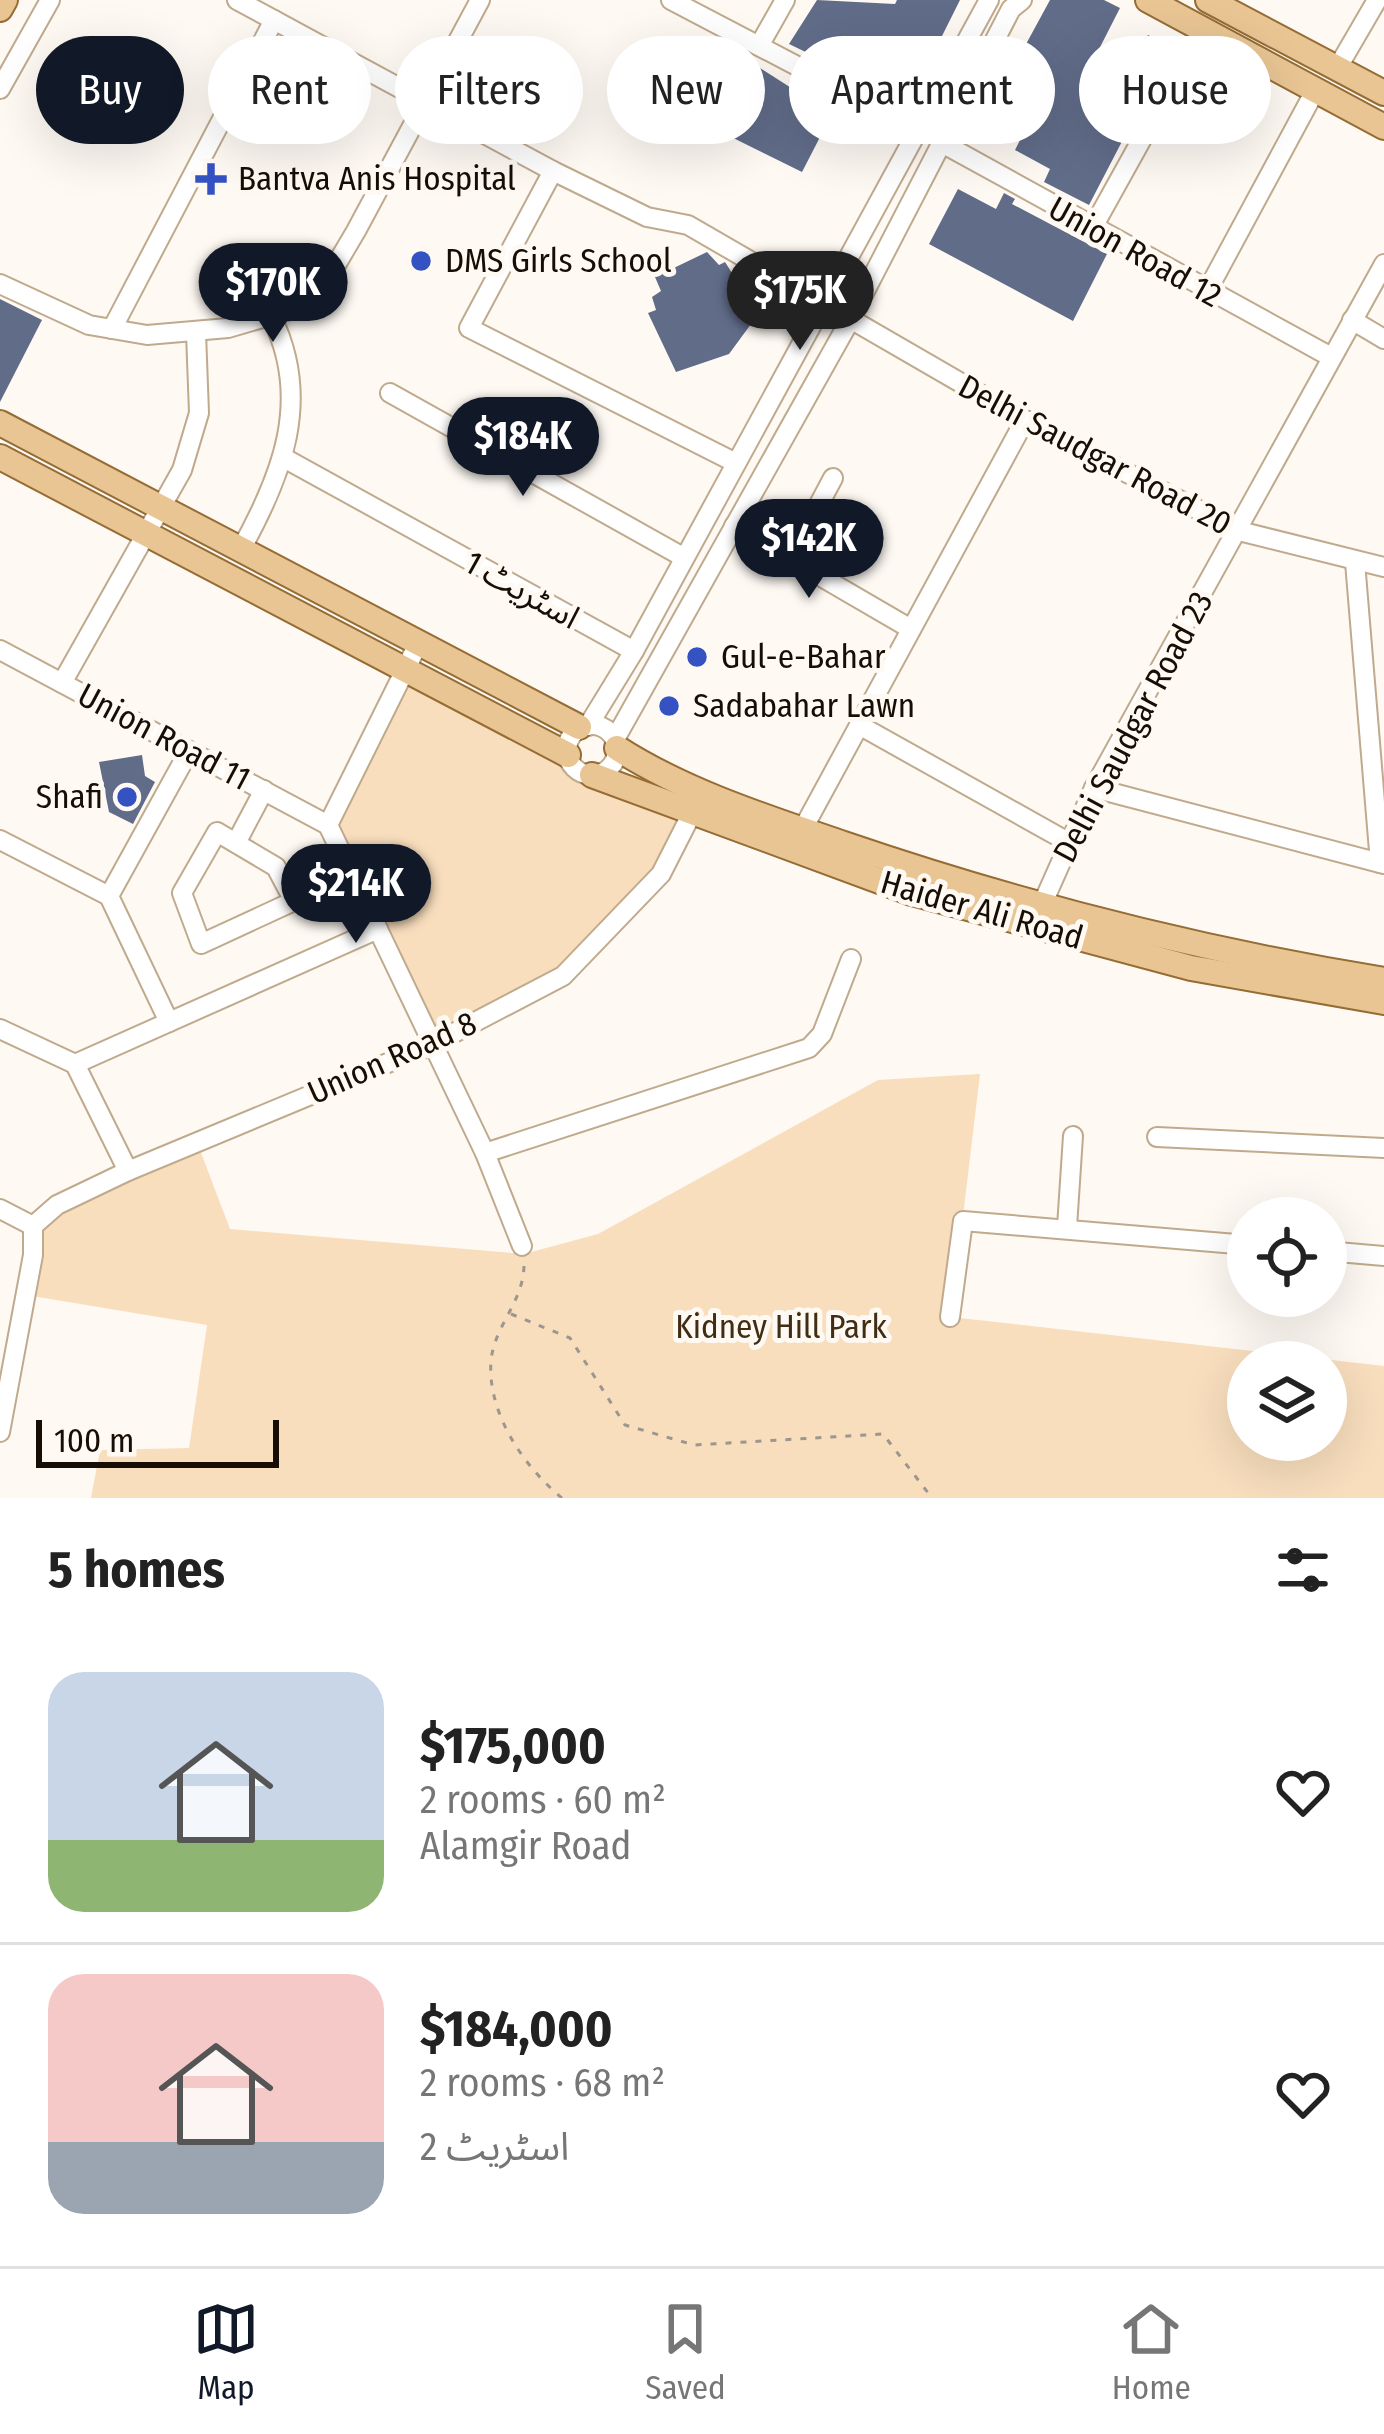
<!DOCTYPE html>
<html lang="en">
<head>
<meta charset="utf-8">
<style>
	:root { --surface:#fff; --page:#f6f6f6; --text:#222; --muted:#767676; --line:#e0e0e0; --accent:#111827 }
	body { margin:0; font-family:"Fira Sans Condensed","Noto Sans Arabic",sans-serif; background:var(--page); color:var(--text); height:100vh; display:flex; flex-direction:column; font-size:45px; white-space:nowrap }
	* { box-sizing:border-box; margin:0 }
	p { font-size:39px; color:var(--muted) }
	.icon { flex:none; width:66px; height:66px; fill:none; stroke:currentColor; stroke-width:2; stroke-linecap:round; stroke-linejoin:round }
	.map { position:relative; height:1498px; overflow:hidden }
	.details { display:flex; flex-direction:column; background:var(--surface); flex:1 }
	.details>* { flex:none }
	.top-card { position:absolute; left:36px; top:36px; width:1314px; height:108px; display:flex; gap:24px }
	.controls { position:absolute; left:1227px; top:1197px; display:grid; gap:24px }
	.controls a { display:grid; place-items:center; width:120px; height:120px; border-radius:50%; background:var(--surface); box-shadow:0 12px 48px #0002; font-size:60px }
	.scale { position:absolute; left:36px; bottom:30px; width:243px; box-sizing:border-box; padding-left:12px; border:6px solid #160e05; border-top:0; font-size:33px; line-height:42px; white-space:nowrap; color:#160e05; -webkit-text-stroke:9px #fef9f3; paint-order:stroke }
	.price { position:absolute; translate:-50% -102px; padding:0 27px; border-radius:42px; background:var(--accent); color:#fff; font-size:39px; line-height:78px; filter:drop-shadow(0 3px 6px #0008) }
	.price::after { content:''; position:absolute; left:50%; top:72px; width:36px; height:27px; margin-left:-18px; background:inherit; clip-path:polygon(0 0,100% 0,50% 100%) }
	.price.selected { background:#222; color:#fff }
	ul { padding:0; list-style:none }
	li { display:flex; align-items:center; gap:36px; height:300px; padding:0 48px }
	li+li { border-top:3px solid var(--line) }
	li span { display:grid; place-items:center; flex:none; width:336px; height:240px; border-radius:36px; color:#555 }
	li>.icon { margin-inline-start:auto }
	span .icon { width:144px; height:144px; fill:#fffc; stroke-width:1 }
	li b { font-size:51px }
	h2 { display:flex; justify-content:space-between; align-items:center; height:144px; padding:0 48px; font-size:51px }
	.chip { padding:0 42px; border-radius:54px; background:var(--surface); box-shadow:0 12px 48px #0002; font-size:42px; line-height:108px }
	.chip.selected { background:var(--accent); color:#fff }
	.dock { display:flex; justify-content:space-around; align-items:center; height:168px; border-top:3px solid var(--line); background:var(--surface); font-size:33px; color:var(--muted) }
	.dock a { display:grid; justify-items:center; gap:6px }
	.dock .selected { color:var(--accent) }
	.map>svg:first-child { display:block }
	.green { fill:#f8debd; fill-rule:evenodd }
	.building { fill:#616c89 }
	.lines { fill:none; stroke-linecap:round; stroke-linejoin:round }
	.minor-casing { stroke:#c0aa8d; stroke-width:22 }
	.major-casing { stroke:#956c34; stroke-width:28 }
	.path { stroke:#9d968f; stroke-width:3; stroke-dasharray:6 9; stroke-linecap:butt }
	.minor { stroke:#fff; stroke-width:18 }
	.major { stroke:#e9c594; stroke-width:24 }
	.poi-dot { fill:#3552c3; stroke:#fef9f3; stroke-width:4.5 }
	.labels { text-anchor:middle; dominant-baseline:central; stroke-width:10; stroke-linejoin:round; paint-order:stroke }
	.poi-label { font-size:33px; fill:#160e05; stroke:#fef9f3; text-anchor:start }
	.street-label { font-size:33px; fill:#160e05; stroke:#fef9f3 }
	.park-label { font-size:33px; fill:#402d14; stroke:#fef9f3 }
</style>
</head>
<body>
<div class="map">
<svg width="1384" height="1498" viewBox="0 0 1384 1498">
	<rect width="100%" height="100%" fill="#fef9f3"/>
	<g class="green">
		<path d="M401,671L626,789L691,815L661,874L563,976L431,1045L328,825Z"/>
		<path d="M980,1074L951,1317L1384,1366V1498H91L100,1450L189,1448L207,1325L26,1295L33,1226L197,1142L230,1229L524,1254L598,1234L878,1080ZM1248,1362H1326V1440H1248Z"/>
	</g>
	<g class="building">
		<path d="M817,0L895,4L897,0H960L942,36L951,41L934,73L882,44L866,81L789,44Z"/>
		<path d="M1050,0H1104L1120,8L1096,55L1117,68L1133,61L1148,35L1171,47L1089,205L1044,182L1050,169L1015,150L1030,120L995,101Z"/>
		<path d="M742,64L760,68L796,91L816,94L835,108L802,172L709,126Z"/>
		<path d="M315,66L322,101L306,104L308,116L283,123L274,76Z"/>
		<path d="M958,189L996,209L1004,193L1015,199L1012,204L1107,254L1073,321L929,244Z"/>
		<path d="M707,252L719,265L725,262L732,273L738,270L747,277L762,309L729,354L676,372L648,313L656,310L652,297L661,291L655,277Z"/>
		<path d="M0,299L42,320L0,402Z"/>
		<path d="M142,755L145,776L155,782L133,824L109,812L99,762Z"/>
	</g>
	<g class="lines">
		<g class="minor-casing">
			<g id="minor">
				<path d="M237,0L553,171L647,217L688,225L1025,420L1239,531L1384,567"/>
				<path d="M671,0L919,130"/>
				<path d="M759,46L785,0"/>
				<path d="M1338,67L1377,0"/>
				<path d="M0,89L50,0"/>
				<path d="M942,143L1331,357"/>
				<path d="M553,171L469,328L736,463"/>
				<path d="M1092,229L1203,29"/>
				<path d="M0,284L89,325L147,335L228,328L300,307L320,292L356,231L480,0"/>
				<path d="M1206,293L1316,89"/>
				<path d="M1352,320L1384,339"/>
				<path d="M112,329L274,20"/>
				<path d="M390,393L683,557"/>
				<path d="M284,458L634,651"/>
				<path d="M734,526L911,629"/>
				<path d="M240,551C282,476 312,400 272,318"/>
				<path d="M790,559L833,478"/>
				<path d="M1355,562L1380,863"/>
				<path d="M0,650L328,825"/>
				<path d="M62,683L182,470L199,413L196,333"/>
				<path d="M859,725L1068,842"/>
				<circle cx="592" cy="750" r="25"/>
				<path d="M588,726L634,651L989,0"/>
				<path d="M615,739L849,322L1011,9L1022,0"/>
				<path d="M1094,788L1384,864"/>
				<path d="M328,825L485,1153L522,1246"/>
				<path d="M328,825L417,646"/>
				<path d="M217,832L276,867L294,901L201,944L182,893Z"/>
				<path d="M799,836L1025,420"/>
				<path d="M0,840L109,896"/>
				<path d="M236,843L264,790"/>
				<path d="M1037,916L1094,788L1384,264"/>
				<path d="M169,1022L109,896L189,751"/>
				<path d="M0,1029L75,1064L378,929"/>
				<path d="M75,1064L128,1171"/>
				<path d="M1157,1137L1384,1148"/>
				<path d="M485,1153L809,1048L822,1034L851,959"/>
				<path d="M0,1209L33,1226"/>
				<path d="M33,1226L57,1205L128,1171L431,1045L563,976L661,874L691,815"/>
				<path d="M1067,1227L1073,1136"/>
				<path d="M1326,1251L1384,1256"/>
				<path d="M950,1317L963,1221L1248,1245"/>
				<path d="M0,1432L33,1255V1226"/>
			</g>
		</g>
		<g class="major-casing">
			<g id="major">
				<path d="M1148,0L1384,127"/>
				<path d="M1208,0L1384,93"/>
				<path d="M0,9L5,0"/>
				<path d="M0,423L579,727"/>
				<path d="M0,457L568,755"/>
				<path d="M617,748C685,792 768,818 844,844C1020,904 1200,950 1384,980"/>
				<path d="M592,775L912,893L1191,968L1384,1002"/>
			</g>
		</g>
		<g class="path">
			<path d="M524,1266C523,1303 494,1326 491,1361C487,1413 524,1467 562,1498"/>
			<path d="M511,1314L570,1338L625,1425L694,1445L883,1434L932,1498"/>
		</g>
		<use href="#minor" class="minor"/>
		<use href="#major" class="major"/>
	</g>
	<g class="poi-dot">
		<path d="M205 161h12v12h12v12h-12v12h-12v-12h-12v-12h12z"/>
		<circle cx="421" cy="261" r="12"/>
		<circle cx="697" cy="657" r="12"/>
		<circle cx="669" cy="706" r="12"/>
		<circle cx="127" cy="797" r="12"/>
	</g>
	<g class="labels">
		<g class="poi-label">
			<text x="238" y="179">Bantva Anis Hospital</text>
			<text x="445" y="261">DMS Girls School</text>
			<text x="721" y="657">Gul-e-Bahar</text>
			<text x="693" y="706">Sadabahar Lawn</text>
			<text x="103" y="797" text-anchor="end">Shafi</text>
		</g>
		<g class="street-label">
			<text transform="translate(1135 252) rotate(29)">Union Road 12</text>
			<text transform="translate(1095 455) rotate(28)">Delhi Saudgar Road 20</text>
			<text transform="translate(522 590) rotate(29)">اسٹریٹ 1</text>
			<text transform="translate(1133 727) rotate(-62)">Delhi Saudgar Road 23</text>
			<text transform="translate(164 737) rotate(28)">Union Road 11</text>
			<text transform="translate(982 910) rotate(16)">Haider Ali Road</text>
			<text transform="translate(392 1058) rotate(-24)">Union Road 8</text>
		</g>
		<g class="park-label">
			<text x="781" y="1327">Kidney Hill Park</text>
		</g>
	</g>
</svg>
<div class="controls">
<a><svg class="icon" aria-label="locate" viewBox="0 0 24 24"><circle cx="12" cy="12" r="6"/><path d="M12 2v4M12 18v4M2 12h4M18 12h4"/></svg></a>
<a><svg class="icon" aria-label="layers" viewBox="0 0 24 24"><path d="M12 4l9 5-9 5-9-5zM3 14l9 5 9-5"/></svg></a>
</div>
<div class="scale">100 m</div>
<b class="price" style="left:273px;top:345px">$170K</b>
<b class="price selected" style="left:800px;top:353px">$175K</b>
<b class="price" style="left:523px;top:499px">$184K</b>
<b class="price" style="left:809px;top:601px">$142K</b>
<b class="price" style="left:356px;top:946px">$214K</b>
<div class="top-card">
<a class="chip selected">Buy</a>
<a class="chip">Rent</a>
<a class="chip">Filters</a>
<a class="chip">New</a>
<a class="chip">Apartment</a>
<a class="chip">House</a>
</div>
</div>
<section class="details">
<h2>5 homes<svg class="icon" aria-label="filters" viewBox="0 0 24 24"><path d="M4 7h16M4 17h16"/><circle cx="9" cy="7" r="2"/><circle cx="15" cy="17" r="2"/></svg></h2>
<ul>
<li><span style="background:linear-gradient(#c9d6e8 70%,#8fb573 0)"><svg class="icon" aria-label="home" viewBox="0 0 24 24"><path d="M3 11l9-7 9 7M6 9v11h12V9"/></svg></span><div><b>$175,000</b><p>2 rooms · 60 m²</p><p>Alamgir Road</p></div><svg class="icon" aria-label="heart" viewBox="0 0 24 24"><path d="M12 20l-8-8c-3-5 5-10 8-4 3-6 11-1 8 4z"/></svg></li>
<li><span style="background:linear-gradient(#f6c9c9 70%,#9aa5b1 0)"><svg class="icon" aria-label="home" viewBox="0 0 24 24"><path d="M3 11l9-7 9 7M6 9v11h12V9"/></svg></span><div><b>$184,000</b><p>2 rooms · 68 m²</p><p>اسٹریٹ 2</p></div><svg class="icon" aria-label="heart" viewBox="0 0 24 24"><path d="M12 20l-8-8c-3-5 5-10 8-4 3-6 11-1 8 4z"/></svg></li>
</ul>
</section>
<nav class="dock">
<a class="selected"><svg class="icon" aria-label="map" viewBox="0 0 24 24"><path d="M3 6l6-2 6 2 6-2v14l-6 2-6-2-6 2zM9 4v14M15 6v14"/></svg>Map</a>
<a><svg class="icon" aria-label="saved" viewBox="0 0 24 24"><path d="M7 4h10v16l-5-4-5 4z"/></svg>Saved</a>
<a><svg class="icon" aria-label="home" viewBox="0 0 24 24"><path d="M3 11l9-7 9 7M6 9v11h12V9"/></svg>Home</a>
</nav>
</body>
</html>
